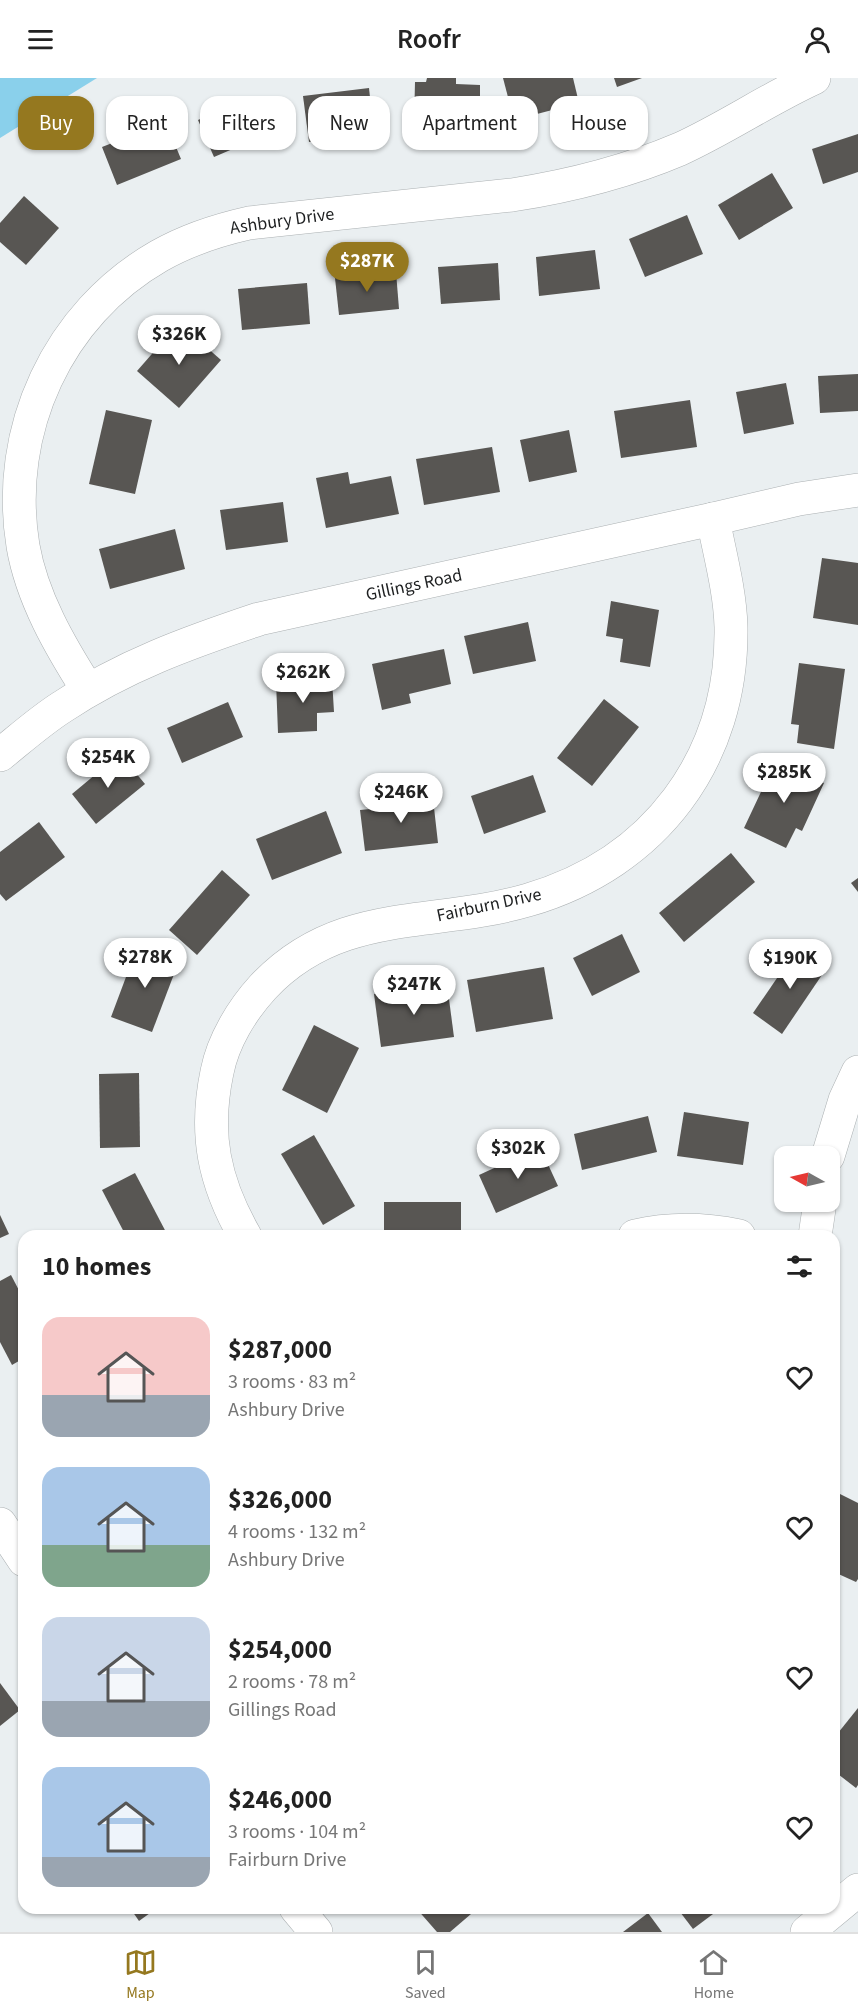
<!DOCTYPE html>
<html lang="en">
<head>
<meta charset="utf-8">
<style>
	:root { --surface:#fff; --page:#f6f6f6; --text:#222; --muted:#767676; --line:#e0e0e0; --accent:#95781f }
	body { margin:0; font-family:"Source Sans 3",sans-serif; background:var(--page); color:var(--text); height:100vh; display:flex; flex-direction:column; font-size:22px; white-space:nowrap }
	* { box-sizing:border-box; margin:0 }
	p { font-size:20px; color:var(--muted) }
	.icon { flex:none; width:33px; height:33px; fill:none; stroke:currentColor; stroke-width:2; stroke-linecap:round; stroke-linejoin:round }
	.map { position:relative; flex:1; overflow:hidden }
	.side { position:absolute; left:18px; top:1152px; width:822px; height:684px; display:flex; flex-direction:column; background:var(--surface); border-radius:18px; box-shadow:0 2px 4px #0004 }
	.side>* { flex:none }
	.banner { position:absolute; left:18px; top:18px; width:822px; height:54px; display:flex; gap:12px }
	.needle { width:39px; rotate:278deg }
	.buttons { position:absolute; left:774px; top:1068px; display:grid; gap:12px }
	.buttons a { display:grid; place-items:center; width:66px; height:66px; border-radius:12px; background:var(--surface); box-shadow:0 2px 4px #0004; font-size:30px }
	.price { position:absolute; translate:-50% -51px; padding:0 14px; border-radius:21px; background:#fff; color:#222; font-size:20px; line-height:39px; filter:drop-shadow(0 2px 3px #0008) }
	.price::after { content:''; position:absolute; left:50%; top:36px; width:18px; height:14px; margin-left:-9px; background:inherit; clip-path:polygon(0 0,100% 0,50% 100%) }
	.price.current { background:var(--accent); color:#fff }
	ul { padding:0; list-style:none }
	li { display:flex; align-items:center; gap:18px; height:150px; padding:0 24px }
	li span { display:grid; place-items:center; flex:none; width:168px; height:120px; border-radius:18px; color:#555 }
	li>.icon { margin-inline-start:auto }
	span .icon { width:72px; height:72px; fill:#fffc; stroke-width:1 }
	li b { font-size:26px }
	h2 { display:flex; justify-content:space-between; align-items:center; height:72px; padding:0 24px; font-size:26px }
	.chip { padding:0 21px; border-radius:18px; background:var(--surface); box-shadow:0 2px 4px #0004; font-size:21px; line-height:54px }
	.chip.current { background:var(--accent); color:#fff }
	header { display:flex; justify-content:space-between; align-items:center; height:78px; padding:0 24px; background:var(--surface); font-size:27px; font-weight:600 }
	.tab-bar { display:flex; justify-content:space-around; align-items:center; height:84px; border-top:2px solid var(--line); background:var(--surface); font-size:16px; color:var(--muted) }
	.tab-bar a { display:grid; justify-items:center; gap:3px }
	.tab-bar .current { color:var(--accent) }
	.map>svg:first-child { display:block }
	.green { fill:#8ad0eb }
	.building { fill:#585653 }
	.lines { fill:none; stroke-linecap:round; stroke-linejoin:round }
	.minor-casing { stroke:#abb0b2; stroke-width:34 }
	.minor { stroke:#fff; stroke-width:33 }
	.labels { text-anchor:middle; dominant-baseline:central; stroke-width:6; stroke-linejoin:round; paint-order:stroke }
	.street-label { font-size:18px; fill:#1d1f20; stroke:#fff }
</style>
</head>
<body>
<header><svg class="icon" aria-label="menu" viewBox="0 0 24 24"><path d="M4 6h16M4 12h16M4 18h16"/></svg>Roofr<svg class="icon" aria-label="person" viewBox="0 0 24 24"><circle cx="12" cy="8" r="4"/><path d="M4 21q1-7 8-7t8 7"/></svg></header>
<div class="map">
<svg width="858" height="1854" viewBox="0 0 858 1854">
	<rect width="100%" height="100%" fill="#eaeff1"/>
	<path class="green" d="M0,0H97L0,60Z"/>
	<g class="building">
		<path d="M427,0H456V6L480,7V47L414,46L415,4H426Z"/>
		<path d="M503,0H573L579,25L514,42Z"/>
		<path d="M614,0H642L617,9Z"/>
		<path d="M369,10L374,56L309,64L303,18Z"/>
		<path d="M247,21L263,58L214,79L198,42Z"/>
		<path d="M159,28L181,81L117,107L102,69L130,58L123,42Z"/>
		<path d="M858,56V94L823,106L812,71Z"/>
		<path d="M772,95L793,130L739,162L718,127Z"/>
		<path d="M24,118L59,150L26,187L0,164V145Z"/>
		<path d="M687,137L703,176L645,199L629,161Z"/>
		<path d="M595,172L600,211L539,218L536,179Z"/>
		<path d="M498,185L500,222L441,226L438,189Z"/>
		<path d="M396,194L399,231L339,237L335,200Z"/>
		<path d="M307,205L310,246L242,252L238,211Z"/>
		<path d="M179,245L221,282L179,330L137,293Z"/>
		<path d="M858,296V333L820,335L818,298Z"/>
		<path d="M786,305L794,346L744,356L736,314Z"/>
		<path d="M690,322L697,369L621,380L614,333Z"/>
		<path d="M106,332L152,342L135,416L89,406Z"/>
		<path d="M569,352L577,394L529,404L520,362Z"/>
		<path d="M492,369L500,414L424,427L416,381Z"/>
		<path d="M348,394L350,406L391,398L399,436L326,450L316,400Z"/>
		<path d="M283,424L288,464L226,472L220,432Z"/>
		<path d="M175,451L185,491L110,511L99,471Z"/>
		<path d="M822,480L858,485V547L813,540Z"/>
		<path d="M611,523L659,532L650,589L620,584L623,561L606,558Z"/>
		<path d="M528,544L536,583L473,596L464,558Z"/>
		<path d="M444,571L451,606L409,616L411,625L382,632L372,586Z"/>
		<path d="M799,585L845,591L834,671L797,665L799,647L791,646Z"/>
		<path d="M332,601L334,634L317,635V653L278,655L276,603Z"/>
		<path d="M604,621L639,649L592,708L557,680Z"/>
		<path d="M228,624L243,659L182,685L167,650Z"/>
		<path d="M120,676L145,706L96,746L72,716Z"/>
		<path d="M776,682L824,705L802,753L796,750L786,770L744,750Z"/>
		<path d="M533,697L546,734L484,756L471,718Z"/>
		<path d="M432,712L438,765L365,773L360,732L411,727L410,714Z"/>
		<path d="M326,733L342,775L272,802L256,761Z"/>
		<path d="M39,744L65,779L6,823L0,816V774Z"/>
		<path d="M731,775L755,804L684,864L659,835Z"/>
		<path d="M222,792L250,817L197,877L169,852Z"/>
		<path d="M858,800V814L851,805Z"/>
		<path d="M622,856L640,894L592,918L573,880Z"/>
		<path d="M138,867L179,883L152,954L111,939Z"/>
		<path d="M799,868L828,888L782,956L753,935Z"/>
		<path d="M544,889L553,941L476,954L467,902Z"/>
		<path d="M447,906L454,959L381,969L374,916Z"/>
		<path d="M314,947L359,970L327,1035L282,1012Z"/>
		<path d="M139,995L140,1069L100,1070L99,996Z"/>
		<path d="M684,1034L749,1044L743,1087L677,1078Z"/>
		<path d="M648,1038L657,1074L582,1092L574,1056Z"/>
		<path d="M314,1057L355,1128L323,1147L281,1076Z"/>
		<path d="M540,1069L558,1108L496,1135L479,1097Z"/>
		<path d="M135,1095L167,1156L163,1158H126L102,1112Z"/>
		<rect x="384" y="1124" width="77" height="34"/>
		<path d="M0,1137L9,1156L0,1160Z"/>
		<path d="M11,1197L24,1222V1280L12,1287L0,1264V1203Z"/>
		<path d="M836,1414L858,1425V1501L856,1504L834,1494V1419Z"/>
		<path d="M0,1605L20,1632L0,1648Z"/>
		<path d="M858,1630V1707L856,1710L834,1693V1660Z"/>
		<path d="M130,1830H157L139,1843Z"/>
		<path d="M416,1830H478L450,1854H437Z"/>
		<path d="M677,1830H721L693,1851Z"/>
		<path d="M648,1835L662,1854H623Z"/>
	</g>
	<g class="lines">
		<g class="minor-casing">
			<g id="minor">
				<path d="M88,612C60,568 32,520 23,468C4,352 58,236 159,178C187,162 218,152 249,145L512,117C570,108 626,94 680,71C726,50 768,21 814,0"/>
				<path d="M0,677C20,661 40,643 62,629C123,588 190,564 259,541L713,441L799,421L858,412"/>
				<path d="M828,1078L845,1022L858,994"/>
				<path d="M245,1158C214,1104 204,1056 217,994C223,963 242,932 263,909C339,828 432,850 528,822C655,785 733,681 731,549C730,513 720,477 713,441"/>
				<path d="M635,1158C670,1150 705,1151 739,1158"/>
				<path d="M815,1158L820,1124"/>
				<path d="M0,1446L24,1482"/>
				<path d="M296,1830L316,1854"/>
				<path d="M807,1854L858,1812"/>
			</g>
		</g>
		<use href="#minor" class="minor"/>
	</g>
	<g class="labels">
		<g class="street-label">
			<text transform="translate(282 143) rotate(-8)">Ashbury Drive</text>
			<text transform="translate(414 507) rotate(-12)">Gillings Road</text>
			<text transform="translate(489 827) rotate(-12)">Fairburn Drive</text>
		</g>
	</g>
</svg>
<div class="buttons">
<a><svg class="needle" viewBox="-14 -14 28 28"><path d="M0-13l5 13h-10z" fill="#e53935"/><path d="M0 13l5-13h-10z" fill="#767676"/></svg></a>
</div>
<b class="price current" style="left:367px;top:215px">$287K</b>
<b class="price" style="left:179px;top:288px">$326K</b>
<b class="price" style="left:303px;top:626px">$262K</b>
<b class="price" style="left:108px;top:711px">$254K</b>
<b class="price" style="left:784px;top:726px">$285K</b>
<b class="price" style="left:401px;top:746px">$246K</b>
<b class="price" style="left:145px;top:911px">$278K</b>
<b class="price" style="left:790px;top:912px">$190K</b>
<b class="price" style="left:414px;top:938px">$247K</b>
<b class="price" style="left:518px;top:1102px">$302K</b>
<div class="banner">
<a class="chip current">Buy</a>
<a class="chip">Rent</a>
<a class="chip">Filters</a>
<a class="chip">New</a>
<a class="chip">Apartment</a>
<a class="chip">House</a>
</div>
<section class="side">
<h2>10 homes<svg class="icon" aria-label="filters" viewBox="0 0 24 24"><path d="M4 7h16M4 17h16"/><circle cx="9" cy="7" r="2"/><circle cx="15" cy="17" r="2"/></svg></h2>
<ul>
<li><span style="background:linear-gradient(#f6c9c9 65%,#9aa5b1 0)"><svg class="icon" aria-label="home" viewBox="0 0 24 24"><path d="M3 11l9-7 9 7M6 9v11h12V9"/></svg></span><div><b>$287,000</b><p>3 rooms · 83 m²</p><p>Ashbury Drive</p></div><svg class="icon" aria-label="heart" viewBox="0 0 24 24"><path d="M12 20l-8-8c-3-5 5-10 8-4 3-6 11-1 8 4z"/></svg></li>
<li><span style="background:linear-gradient(#a9c7e8 65%,#7fa58c 0)"><svg class="icon" aria-label="home" viewBox="0 0 24 24"><path d="M3 11l9-7 9 7M6 9v11h12V9"/></svg></span><div><b>$326,000</b><p>4 rooms · 132 m²</p><p>Ashbury Drive</p></div><svg class="icon" aria-label="heart" viewBox="0 0 24 24"><path d="M12 20l-8-8c-3-5 5-10 8-4 3-6 11-1 8 4z"/></svg></li>
<li><span style="background:linear-gradient(#c9d6e8 70%,#9aa5b1 0)"><svg class="icon" aria-label="home" viewBox="0 0 24 24"><path d="M3 11l9-7 9 7M6 9v11h12V9"/></svg></span><div><b>$254,000</b><p>2 rooms · 78 m²</p><p>Gillings Road</p></div><svg class="icon" aria-label="heart" viewBox="0 0 24 24"><path d="M12 20l-8-8c-3-5 5-10 8-4 3-6 11-1 8 4z"/></svg></li>
<li><span style="background:linear-gradient(#a9c7e8 75%,#9aa5b1 0)"><svg class="icon" aria-label="home" viewBox="0 0 24 24"><path d="M3 11l9-7 9 7M6 9v11h12V9"/></svg></span><div><b>$246,000</b><p>3 rooms · 104 m²</p><p>Fairburn Drive</p></div><svg class="icon" aria-label="heart" viewBox="0 0 24 24"><path d="M12 20l-8-8c-3-5 5-10 8-4 3-6 11-1 8 4z"/></svg></li>
</ul>
</section>
</div>
<nav class="tab-bar">
<a class="current"><svg class="icon" aria-label="map" viewBox="0 0 24 24"><path d="M3 6l6-2 6 2 6-2v14l-6 2-6-2-6 2zM9 4v14M15 6v14"/></svg>Map</a>
<a><svg class="icon" aria-label="saved" viewBox="0 0 24 24"><path d="M7 4h10v16l-5-4-5 4z"/></svg>Saved</a>
<a><svg class="icon" aria-label="home" viewBox="0 0 24 24"><path d="M3 11l9-7 9 7M6 9v11h12V9"/></svg>Home</a>
</nav>
</body>
</html>
